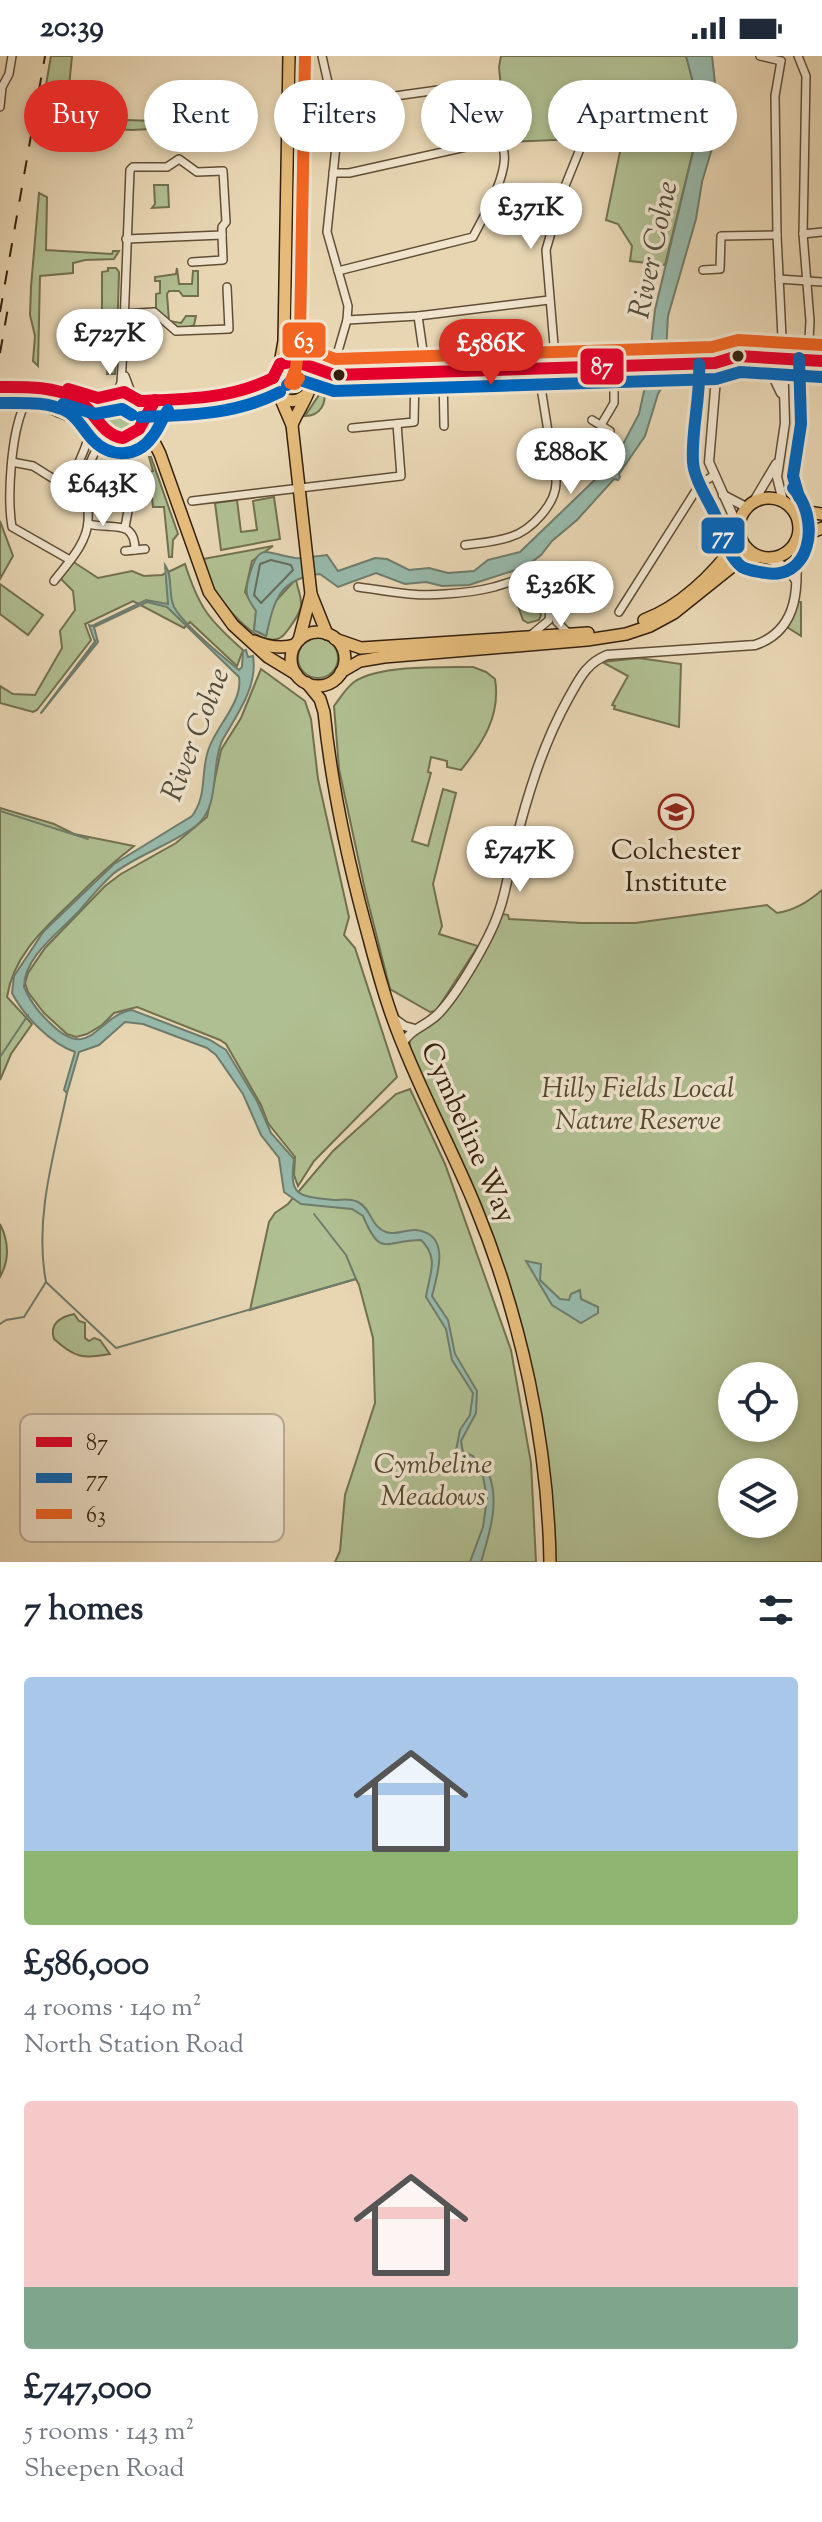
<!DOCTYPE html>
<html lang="en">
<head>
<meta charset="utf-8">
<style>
	:root { --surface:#fff; --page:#f6f6f7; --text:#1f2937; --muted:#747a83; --accent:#d93025 }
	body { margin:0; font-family:"Sorts Mill Goudy",serif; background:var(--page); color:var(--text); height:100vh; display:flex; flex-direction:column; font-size:30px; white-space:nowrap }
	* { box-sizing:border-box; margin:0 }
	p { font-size:26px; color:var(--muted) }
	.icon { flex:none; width:44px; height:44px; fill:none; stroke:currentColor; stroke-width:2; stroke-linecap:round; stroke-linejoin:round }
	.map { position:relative; height:1506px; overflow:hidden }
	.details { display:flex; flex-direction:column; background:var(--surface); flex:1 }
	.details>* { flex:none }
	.banner { position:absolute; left:24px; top:24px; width:774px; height:72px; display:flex; gap:16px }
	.controls { position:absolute; left:718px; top:1306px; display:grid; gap:16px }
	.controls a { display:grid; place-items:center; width:80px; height:80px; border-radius:50%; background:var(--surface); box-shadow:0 4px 12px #0003; font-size:40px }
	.price { position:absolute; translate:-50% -68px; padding:0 18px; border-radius:28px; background:#fff; color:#222; font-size:26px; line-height:52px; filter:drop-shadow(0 2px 4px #0008) }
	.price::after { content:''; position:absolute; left:50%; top:48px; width:24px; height:18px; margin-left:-12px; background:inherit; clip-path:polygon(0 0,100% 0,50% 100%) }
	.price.active { background:var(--accent); color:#fff }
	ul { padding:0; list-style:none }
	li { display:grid; align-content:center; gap:16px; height:424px; padding:0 24px }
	li span { display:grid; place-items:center; height:248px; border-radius:8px; color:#555 }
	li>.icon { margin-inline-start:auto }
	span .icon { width:144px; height:144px; fill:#fffc; stroke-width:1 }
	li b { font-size:34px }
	h2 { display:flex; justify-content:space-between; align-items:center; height:96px; padding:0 24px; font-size:34px }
	.tag { padding:0 28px; border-radius:36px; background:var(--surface); box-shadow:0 4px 12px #0003; font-size:28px; line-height:72px }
	.tag.active { background:var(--accent); color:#fff }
	.status { display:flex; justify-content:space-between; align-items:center; height:56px; padding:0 40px; background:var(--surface); direction:ltr }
	.status svg { height:22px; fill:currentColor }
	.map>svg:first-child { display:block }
	.green { fill:#b0bf91; stroke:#72704f; stroke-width:2; fill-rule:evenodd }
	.water { fill:#97b9ab; stroke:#6f7c6c; stroke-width:2 }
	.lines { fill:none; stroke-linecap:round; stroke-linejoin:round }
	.shore { stroke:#666c5c; stroke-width:2 }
	.stream { stroke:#6f7c6c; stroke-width:2 }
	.minor-casing { stroke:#614e36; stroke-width:10 }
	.tertiary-casing { stroke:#614e36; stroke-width:11 }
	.primary-casing { stroke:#34200d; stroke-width:14 }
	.minor { stroke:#f0e4ce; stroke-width:7 }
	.tertiary { stroke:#f0e4ce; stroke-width:8 }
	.primary { stroke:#e4bb7a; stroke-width:11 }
	.rail { stroke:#34200d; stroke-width:2; stroke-dasharray:14 14; stroke-linecap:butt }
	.bus-1-casing { stroke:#f0e4ce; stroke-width:18 }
	.bus-2-casing { stroke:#f0e4ce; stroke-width:18 }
	.bus-3-casing { stroke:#f0e4ce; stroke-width:18 }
	.bus-1 { stroke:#e4002b; stroke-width:12 }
	.bus-2 { stroke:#0065bd; stroke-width:12 }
	.bus-3 { stroke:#f26522; stroke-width:12 }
	.bus-dot { fill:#34200d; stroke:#f0e4ce; stroke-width:3 }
	.labels { text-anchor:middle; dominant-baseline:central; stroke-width:7; stroke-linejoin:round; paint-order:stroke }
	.poi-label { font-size:28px; fill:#34200d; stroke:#f0e4ce }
	.park-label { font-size:28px; font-style:italic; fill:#53482e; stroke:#f0e4ce }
	.street-label { font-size:28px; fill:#34200d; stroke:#f0e4ce }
	.water-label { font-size:30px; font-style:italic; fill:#524e3c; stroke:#f0e4ce }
	.key { fill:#f0e4ce; stroke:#b8a994; stroke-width:2 }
	.key-label { font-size:22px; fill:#34200d }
	.line-badge { stroke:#f0e4ce; stroke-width:3 }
	.badge-label { font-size:22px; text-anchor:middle; font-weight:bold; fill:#fff }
</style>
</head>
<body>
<div class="status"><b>20:39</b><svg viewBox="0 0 49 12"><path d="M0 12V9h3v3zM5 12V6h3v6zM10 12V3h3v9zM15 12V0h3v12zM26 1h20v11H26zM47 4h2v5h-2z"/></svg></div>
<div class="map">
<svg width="822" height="1506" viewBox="0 0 822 1506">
	<rect width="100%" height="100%" fill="#e8d6b3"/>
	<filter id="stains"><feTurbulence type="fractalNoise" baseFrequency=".0025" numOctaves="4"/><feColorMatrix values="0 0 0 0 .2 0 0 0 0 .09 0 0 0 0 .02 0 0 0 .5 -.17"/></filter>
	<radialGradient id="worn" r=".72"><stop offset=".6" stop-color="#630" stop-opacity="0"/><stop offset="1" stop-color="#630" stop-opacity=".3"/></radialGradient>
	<g class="green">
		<path d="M51,0H72L69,31L73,32L72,54L96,56L97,63L155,65L228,59V69L132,74L50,69L51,60L42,52Z"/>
		<path d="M501,0H686C695,28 699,54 696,83L665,209L630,205L632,190L618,168L606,164L623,81L506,86L499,11Z"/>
		<path d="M292,61H298L300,69V277H293Z"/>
		<path d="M154,129H168L169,151L152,152L155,148Z"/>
		<path d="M39,137L47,141L46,194L112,198L113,195H119L114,203L85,204L73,207V217L40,220L38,310L33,305L35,280L30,259L31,231Z"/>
		<path d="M108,212H116L119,216L117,282L102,283V216L108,215Z"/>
		<path d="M177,212L179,228H192L193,215H198V240H183L179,235H169L167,238L169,265L181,267L186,260H196L194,269L188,272H176L156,254V238L160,237V225H155V221L176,218Z"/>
		<path d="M102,291H117L115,318H107L108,304L102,303Z"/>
		<circle cx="293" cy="324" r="15"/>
		<path d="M323,333C328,347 320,360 305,360Z"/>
		<circle cx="121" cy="358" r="16"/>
		<path d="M149,401H151L178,478L173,484L172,501H169L164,451H153L149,416L153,415Z"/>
		<path d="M274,441L280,483L221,494L215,447L237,444L241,476L257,474L253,445Z"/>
		<path d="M0,465L13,500L0,523Z"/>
		<path d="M273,490L252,505L245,536L256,555L254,574L266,580L273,548L296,523C297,531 301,539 301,547C302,556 292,568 287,575C267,606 220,546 211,527C207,519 206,510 203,503Z"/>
		<path d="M72,505L98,522L132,515L144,520L162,519L185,508C199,552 209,564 243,594L237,610L190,566L184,572L133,545L85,568L91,584L37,654L33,656L0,647V630L13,638L35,639L62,592L60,575L75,554L73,535L60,522Z"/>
		<path d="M0,528L43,559L28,579L0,558Z"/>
		<path d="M536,545L541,559L539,564L528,567L523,564L518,550Z"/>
		<path d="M798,546H801V580L787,571Z"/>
		<circle cx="318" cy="602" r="20"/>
		<path d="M639,602L681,608L679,671L614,653L615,650L612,649L628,620L602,606Z"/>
		<path d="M473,611L486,616L495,623C501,659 483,687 461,714L447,711V705L431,701L428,716L431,717L412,785L428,790L443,733L456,737L433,828L442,870L439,878L478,890L436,955L430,956L390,933L365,834L339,713L334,650C340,642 346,632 354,626C379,609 442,611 473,611Z"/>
		<path d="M261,613L305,645L311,663L318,723L349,861L344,879L355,892L397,1021L314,1105L298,1130L294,1119L295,1101L268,1067L261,1049L226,988L220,984L137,951L114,957L102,969L87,978L76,981L67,978L44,957L28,936L25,927L28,917L45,892L105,830L121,818L176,787L207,761L221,694L241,662Z"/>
		<path d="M0,752L54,768L74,778L134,790C115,805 99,819 82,836C51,867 14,895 7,941L32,968L11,998L0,1024Z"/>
		<path d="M822,834V1506H554L519,1274L409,995L410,982L438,964L449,950L503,858L508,859L509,863L582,867H635L767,849L777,857C795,854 808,846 822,834ZM732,1320H784V1372H732ZM732,1416H784V1468H732Z"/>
		<path d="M410,1033L445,1108L511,1294L531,1407L536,1506H335L340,1495L345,1439L375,1347L373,1282L359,1229L356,1223L250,1254L269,1166L275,1157L288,1148L333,1095L396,1038Z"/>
		<path d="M0,1168C9,1186 10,1203 0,1221Z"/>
		<path d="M74,1258L79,1265L85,1267V1282L89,1285L94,1282L100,1284L110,1298C83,1303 75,1302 54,1283C49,1268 60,1261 74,1258Z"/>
	</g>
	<g class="water">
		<path d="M686,0H712L716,36L715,82L702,126L696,163L668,260L666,295L669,317L658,338L645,380L619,418L620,421L618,424L614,423L577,464L552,485L541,499L525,511L469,529L442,530L426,526L405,528L376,517L338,531L320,518C279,522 274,545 266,580L254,574L256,555C247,542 244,537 249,521C259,484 266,498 295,502C305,503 317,500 327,499L338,515L375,502L387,503L409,514L429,512L448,517L474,515L488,504L520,496L605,414L616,398V393L621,392L639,358L648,317L655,254L696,83L697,41Z"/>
		<path d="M165,509C173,519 168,539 174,551C183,568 223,601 239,614L242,611L243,595L246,594L248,601L253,600C258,630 238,657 223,683C210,709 221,749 197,769C172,789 138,798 113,818C101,829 90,842 80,854C61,875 24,900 24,931C30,945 39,957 50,967C91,1008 97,959 132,954L210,984L226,994L257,1045L271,1077L294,1103C289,1141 298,1140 334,1144C343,1144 349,1142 358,1146C372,1153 370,1170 386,1176C396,1180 406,1173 416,1174C452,1178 437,1219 432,1240L448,1264L455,1298L477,1335L476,1357L461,1385L463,1396L473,1400C477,1408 485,1410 489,1419C500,1446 489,1479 481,1506H470L483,1471L487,1443L483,1420L459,1400L456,1394L460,1374L470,1359L473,1337L452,1304L446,1273L426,1241C429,1219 440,1202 421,1184C385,1184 381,1203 363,1160L352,1153L301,1148L284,1136L279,1102L261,1079L243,1038L216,999L207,992L143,968L125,966L99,989L79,996L67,1037L64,1034L75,996C50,987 24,960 12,937L14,920L44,875L114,808L192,760C208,739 200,715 209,692C217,669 243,646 239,621L167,551L147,546L94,571L98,586L41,657L95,586L89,569L92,570L146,544L168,548Z"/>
		<path d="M526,1205L541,1208L540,1224L560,1243L569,1244L571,1238L580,1234L581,1243L598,1251V1257L581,1267L552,1249Z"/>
	</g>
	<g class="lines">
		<path class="shore" d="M271,504L291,509L293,514L261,547L254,539L260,508Z"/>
		<g class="stream">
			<path d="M41,657L96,584"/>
			<path d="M0,755L88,783"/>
			<path d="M0,1001L28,959"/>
			<path d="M46,1226L116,1292L356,1223L346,1199L314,1158"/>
			<path d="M0,1268L6,1264L24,1261L46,1226C34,1163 54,1098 67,1037"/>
		</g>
		<g class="minor-casing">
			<g id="minor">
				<path d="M322,0L338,71L327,176L348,250L347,264L334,309V319"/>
				<path d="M760,0L781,5"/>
				<path d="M798,0L806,20L803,178L810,265L808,303"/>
				<path d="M781,5L775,40L777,179L783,302"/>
				<path d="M0,51L2,31L9,18L12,0"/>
				<path d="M338,71L363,65L386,44L395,40L474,29"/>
				<path d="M333,117H349L497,84C520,101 483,161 473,181L338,215"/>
				<path d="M803,178L822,176"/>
				<path d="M126,183L222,179L223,204L192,206"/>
				<path d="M703,214L720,213L721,180L777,179"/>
				<path d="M779,223L822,226"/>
				<path d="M124,258L154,256L176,275L229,273L227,231"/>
				<path d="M418,260L425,309L423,318"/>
				<path d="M347,264L418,260L549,244"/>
				<path d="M556,313L546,194L563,135L582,88"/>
				<path d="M443,317L444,370"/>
				<path d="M125,320L132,339"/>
				<path d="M117,336L121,327L123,294L130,114L133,111H167L179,103L197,116L223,115L226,166L222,171V179"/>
				<path d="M592,364L610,375"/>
				<path d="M601,369L614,347V311"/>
				<path d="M352,372L414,366L415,318"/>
				<path d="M100,390L115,381"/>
				<path d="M12,406L33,410L57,425H86"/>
				<path d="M121,424L126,425L128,455L125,471"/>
				<path d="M192,445L401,420L397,368"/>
				<path d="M88,468C111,474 135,462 135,494"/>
				<path d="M465,489C480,487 496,486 510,481C531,475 557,447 556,425L538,313"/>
				<path d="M125,495L145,493"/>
				<path d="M70,504L12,471C7,441 11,378 24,350C37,347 49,353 61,358C107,376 80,390 73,425"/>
				<path d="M542,523L557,566L568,577"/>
				<path d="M54,525C67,508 87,488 88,465C89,448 85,431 88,414C91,399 102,388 103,373"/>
				<path d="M358,531C387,535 416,541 445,538C461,537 479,535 494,531C512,526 524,519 541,524L545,520L543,515"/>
				<path d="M619,556L700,428L713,420"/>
				<path d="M531,579L549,564L550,552"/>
			</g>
		</g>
		<g class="tertiary-casing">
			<g id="tertiary">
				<path d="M763,300L781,337"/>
				<path d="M715,307L716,322L709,406L738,471"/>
				<path d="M306,310L334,319L669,309L715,307L738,300L822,305"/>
				<path d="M312,331L334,320"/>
				<path d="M140,345C185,343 232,346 273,322"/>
				<path d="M723,439L746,451"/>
				<path d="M754,445L776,408"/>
				<path d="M783,445L777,421L785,367L783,302"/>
				<path d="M766,503C781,507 788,511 796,525"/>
				<path d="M392,961L404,970L415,973"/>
				<path d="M402,988C411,972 427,970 439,957C458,937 489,884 498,858C506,837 509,814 514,792C527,741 542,690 568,643C579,624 585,608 607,599L755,589C800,574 799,528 795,487"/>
			</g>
		</g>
		<g class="primary-casing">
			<g id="primary">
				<path d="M280,308L284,285L289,0"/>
				<path d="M0,331C42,331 71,332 100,367"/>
				<path d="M71,334L98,342L108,340"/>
				<circle cx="121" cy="359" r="23"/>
				<path d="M280,341L292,369L311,538L327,578"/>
				<path d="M143,364L160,398L209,536L233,569L268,601L296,618"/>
				<path d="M292,369C298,352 323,324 305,309C297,303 289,304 280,308L273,322L277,337C286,347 297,347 307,338"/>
				<circle cx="769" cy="472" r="30"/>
				<path d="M794,454L822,458"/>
				<path d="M798,482L822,472"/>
				<path d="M644,564C683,549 716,515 740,482"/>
				<circle cx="318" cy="603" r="27"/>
				<path d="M335,583L361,592L588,577"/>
				<path d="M299,584L311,538"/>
				<path d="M254,585C268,591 281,593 295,589"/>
				<path d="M341,616L360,605L384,601L587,584L626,578L650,570L674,557L739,505L758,501"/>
				<path d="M307,627L320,643L324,656C331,726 346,796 364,864C373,897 381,931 393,963C416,1028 450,1088 476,1152C521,1262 548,1386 550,1506"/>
			</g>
		</g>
		<use href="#minor" class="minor"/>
		<use href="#tertiary" class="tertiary"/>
		<use href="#primary" class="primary"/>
		<g class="rail">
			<path d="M0,256L45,0"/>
			<path d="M0,297L9,246"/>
		</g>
		<g class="bus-1-casing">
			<g id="bus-1">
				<path d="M273,322L280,308L295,305L334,319L715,307L738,300L822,305"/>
				<path d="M0,331C25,331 53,330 75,342C94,352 100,379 123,382L139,373L155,344"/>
				<path d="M68,333L98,342L124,336L140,345"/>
				<path d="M140,345C187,343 231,343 273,322"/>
			</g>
		</g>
		<g class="bus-2-casing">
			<g id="bus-2">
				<path d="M699,308C701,341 691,374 693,406C694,424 710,446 717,463C724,479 727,499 742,511C747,514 754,515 760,516C811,529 822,464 793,432"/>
				<path d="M287,329L294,322L334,335L716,323L740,316L821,321"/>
				<path d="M0,347C22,347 48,345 68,356C79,363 84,375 93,384C110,402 137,402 152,381C159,373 162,362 168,354"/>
				<path d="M63,348L95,358L122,353L132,359"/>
				<path d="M141,361C189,359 235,359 280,336"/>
				<path d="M799,441L793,420L801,368L799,302"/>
			</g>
		</g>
		<g class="bus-3-casing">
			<g id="bus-3">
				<path d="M305,0L300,279L312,294L335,303L712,291L738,284L822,289"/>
				<path d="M299,322L295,328L290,327L296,312L300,277"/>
			</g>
		</g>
		<use href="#bus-1" class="bus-1"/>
		<use href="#bus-2" class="bus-2"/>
		<use href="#bus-3" class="bus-3"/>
	</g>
	<defs>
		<g id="university-ring" transform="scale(1.8)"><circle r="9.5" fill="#f0e4ce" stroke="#8f2418" stroke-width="1.5"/><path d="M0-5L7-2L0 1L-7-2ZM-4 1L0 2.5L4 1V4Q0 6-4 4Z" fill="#8f2418"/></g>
	</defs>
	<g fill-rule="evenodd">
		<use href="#university-ring" x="676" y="756"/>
	</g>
	<g class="bus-dot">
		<circle cx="738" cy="300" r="7"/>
		<circle cx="339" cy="319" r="7"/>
	</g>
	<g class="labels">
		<g class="poi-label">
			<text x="676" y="796">Colchester<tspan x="676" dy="32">Institute</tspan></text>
		</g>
		<g class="park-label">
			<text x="638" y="1034">Hilly Fields Local<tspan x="638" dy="32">Nature Reserve</tspan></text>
			<text x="433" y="1410">Cymbeline<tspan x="433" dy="32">Meadows</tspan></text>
		</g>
		<g class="street-label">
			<text transform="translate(467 1077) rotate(66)">Cymbeline Way</text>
		</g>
		<g class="water-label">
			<text transform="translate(655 194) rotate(-78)">River Colne</text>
			<text transform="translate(197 679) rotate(-69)">River Colne</text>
		</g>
	</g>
	<rect x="20" y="1358" width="264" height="128" rx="12" class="key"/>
	<rect x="36" y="1381" width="36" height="10" fill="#e4002b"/>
	<rect x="36" y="1417" width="36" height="10" fill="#0065bd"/>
	<rect x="36" y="1453" width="36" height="10" fill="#f26522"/>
	<g class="key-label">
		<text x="86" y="1394">87</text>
		<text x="86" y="1430">77</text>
		<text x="86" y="1466">63</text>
	</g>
	<g class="line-badge">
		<rect x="281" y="265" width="46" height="38" rx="8" fill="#f26522"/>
		<rect x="579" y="291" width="46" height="39" rx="8" fill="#e4002b"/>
		<rect x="700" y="460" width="46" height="39" rx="8" fill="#0065bd"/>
	</g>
	<g class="badge-label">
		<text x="304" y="292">63</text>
		<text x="602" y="318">87</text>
		<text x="723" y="487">77</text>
	</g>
	<rect width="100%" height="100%" filter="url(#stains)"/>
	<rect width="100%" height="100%" fill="url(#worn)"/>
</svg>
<div class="controls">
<a><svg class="icon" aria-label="locate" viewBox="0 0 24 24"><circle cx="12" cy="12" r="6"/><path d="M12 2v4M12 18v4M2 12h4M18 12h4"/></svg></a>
<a><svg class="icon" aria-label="layers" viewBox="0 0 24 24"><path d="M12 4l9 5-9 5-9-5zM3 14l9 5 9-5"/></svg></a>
</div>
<b class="price" style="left:531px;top:195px">£371K</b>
<b class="price" style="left:110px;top:321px">£727K</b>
<b class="price active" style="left:491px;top:331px">£586K</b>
<b class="price" style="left:571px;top:440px">£880K</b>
<b class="price" style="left:103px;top:472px">£643K</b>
<b class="price" style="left:561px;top:573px">£326K</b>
<b class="price" style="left:520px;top:838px">£747K</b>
<div class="banner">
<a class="tag active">Buy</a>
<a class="tag">Rent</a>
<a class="tag">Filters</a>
<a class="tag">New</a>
<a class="tag">Apartment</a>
</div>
</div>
<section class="details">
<h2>7 homes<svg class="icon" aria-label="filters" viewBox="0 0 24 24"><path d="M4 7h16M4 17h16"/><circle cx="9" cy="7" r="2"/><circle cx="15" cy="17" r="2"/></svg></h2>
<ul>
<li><span style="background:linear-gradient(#a9c7e8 70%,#8fb573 0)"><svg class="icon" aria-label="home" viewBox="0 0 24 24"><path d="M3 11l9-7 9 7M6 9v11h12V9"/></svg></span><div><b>£586,000</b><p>4 rooms · 140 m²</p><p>North Station Road</p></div></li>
<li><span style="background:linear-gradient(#f6c9c9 75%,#7fa58c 0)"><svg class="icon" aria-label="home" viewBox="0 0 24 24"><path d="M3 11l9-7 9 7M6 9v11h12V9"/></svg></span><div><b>£747,000</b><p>5 rooms · 143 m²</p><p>Sheepen Road</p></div></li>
</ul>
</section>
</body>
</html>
